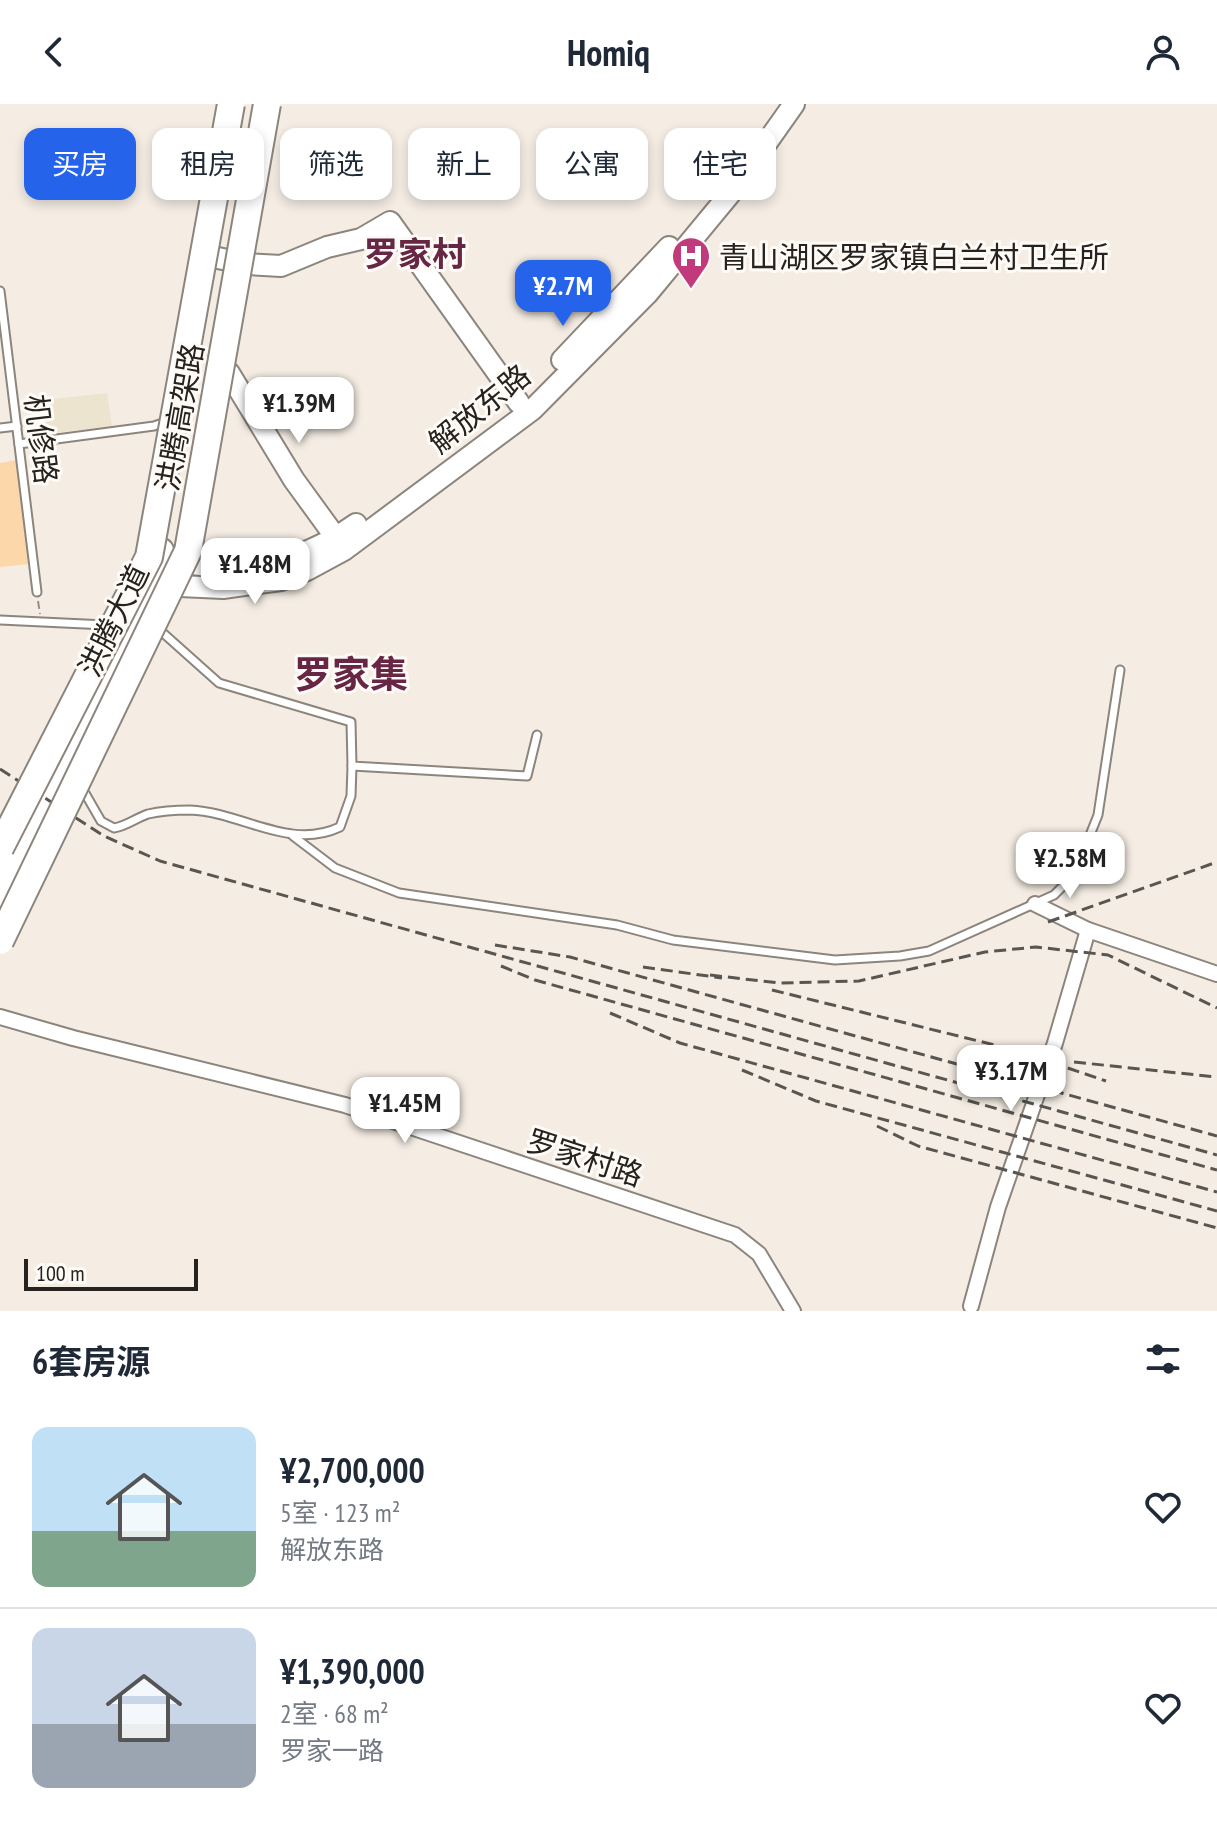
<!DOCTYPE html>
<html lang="zh">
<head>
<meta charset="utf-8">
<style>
	:root { --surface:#fff; --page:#f6f6f7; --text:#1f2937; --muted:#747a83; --line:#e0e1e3; --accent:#2563eb }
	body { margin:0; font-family:"PT Sans Narrow","Noto Sans SC",sans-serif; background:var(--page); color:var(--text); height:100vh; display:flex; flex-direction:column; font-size:30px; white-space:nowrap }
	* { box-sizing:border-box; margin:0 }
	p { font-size:26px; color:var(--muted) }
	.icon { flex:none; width:44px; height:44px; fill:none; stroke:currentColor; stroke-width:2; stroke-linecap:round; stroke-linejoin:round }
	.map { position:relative; height:1207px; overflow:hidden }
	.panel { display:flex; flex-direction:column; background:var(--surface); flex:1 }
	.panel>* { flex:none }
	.guide { position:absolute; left:24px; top:24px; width:800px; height:72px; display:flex; gap:16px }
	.scale { position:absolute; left:24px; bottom:20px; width:174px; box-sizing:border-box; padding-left:8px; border:4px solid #25221f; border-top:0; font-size:22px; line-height:28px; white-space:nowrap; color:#25221f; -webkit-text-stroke:6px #fefbf7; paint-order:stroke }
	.price { position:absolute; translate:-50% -68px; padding:0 18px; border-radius:16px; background:#fff; color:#222; font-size:26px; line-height:52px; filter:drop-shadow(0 2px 4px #0008) }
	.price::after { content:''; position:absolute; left:50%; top:48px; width:24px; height:18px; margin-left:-12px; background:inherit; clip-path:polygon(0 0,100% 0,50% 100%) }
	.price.on { background:var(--accent); color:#fff }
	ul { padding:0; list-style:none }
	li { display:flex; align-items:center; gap:24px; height:200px; padding:0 32px }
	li+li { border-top:2px solid var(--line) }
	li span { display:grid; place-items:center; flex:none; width:224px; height:160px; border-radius:16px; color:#555 }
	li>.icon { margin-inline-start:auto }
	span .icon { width:96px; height:96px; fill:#fffc; stroke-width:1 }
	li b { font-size:34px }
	h2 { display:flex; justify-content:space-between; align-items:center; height:96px; padding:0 32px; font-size:34px }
	.pill { padding:0 28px; border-radius:16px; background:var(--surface); box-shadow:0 4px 12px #0003; font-size:28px; line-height:72px }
	.pill.on { background:var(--accent); color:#fff }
	header { display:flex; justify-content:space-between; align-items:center; height:104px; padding:0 32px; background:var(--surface); font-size:36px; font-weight:700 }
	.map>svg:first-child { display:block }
	.education { fill:#ece4cf }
	.green { fill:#fbd7aa }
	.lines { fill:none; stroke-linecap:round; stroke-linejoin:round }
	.lane-casing { stroke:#8c857d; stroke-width:11 }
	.street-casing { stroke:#8c857d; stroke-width:18 }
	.secondary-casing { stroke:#8c857d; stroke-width:24 }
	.primary-casing { stroke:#8c857d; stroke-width:26 }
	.path { stroke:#96908a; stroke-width:2; stroke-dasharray:8 4; stroke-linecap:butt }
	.lane { stroke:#fff; stroke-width:7 }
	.street { stroke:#fff; stroke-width:14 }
	.secondary { stroke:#fff; stroke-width:20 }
	.primary { stroke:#fff; stroke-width:22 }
	.rail { stroke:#595550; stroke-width:3; stroke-dasharray:12 6; stroke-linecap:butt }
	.highway-bridge-casing { stroke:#8c857d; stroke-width:30; stroke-linecap:butt }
	.highway-bridge { stroke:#fff; stroke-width:26 }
	.labels { text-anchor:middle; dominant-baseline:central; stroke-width:6; stroke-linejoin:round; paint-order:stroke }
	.poi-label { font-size:30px; fill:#25221f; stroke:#fefbf7; text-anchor:start }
	.street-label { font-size:30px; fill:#25221f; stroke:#fefbf7 }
	.quarter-label { font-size:34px; font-weight:bold; fill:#672643; stroke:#fefbf7 }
	.district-label { font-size:38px; font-weight:bold; fill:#672643; stroke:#fefbf7 }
</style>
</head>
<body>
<header><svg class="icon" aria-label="back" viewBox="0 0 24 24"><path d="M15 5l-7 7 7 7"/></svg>Homiq<svg class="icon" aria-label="person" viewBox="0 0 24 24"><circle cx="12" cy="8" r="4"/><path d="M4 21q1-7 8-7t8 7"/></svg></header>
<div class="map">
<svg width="1217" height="1207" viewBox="0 0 1217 1207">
	<rect width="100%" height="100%" fill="#f5ede4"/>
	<path class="education" d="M107,289L112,322L47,330L44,296Z"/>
	<path class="green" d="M17,356L30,460L0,463V359Z"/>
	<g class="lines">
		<g class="lane-casing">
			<g id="lane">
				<path d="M0,187L37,488"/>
				<path d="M0,324L17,322"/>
				<path d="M19,340L154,322L168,317"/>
				<path d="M0,516L106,521"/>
				<path d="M157,528L163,529L219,579L351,618L352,662L527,672L537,631"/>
				<path d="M82,684L101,717L114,724C127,722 136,714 148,710C161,707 176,706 190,706C242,708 289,747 340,723L351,692L352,662"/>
				<path d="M293,732L335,764L399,789L617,821L673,836L835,856L900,852L929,847L1054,791L1074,771L1098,711L1120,566"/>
			</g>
		</g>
		<g class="street-casing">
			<g id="street">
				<path d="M1035,800L1088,826L1217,870"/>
				<path d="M0,913L73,934L345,1001L735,1131L759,1150L793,1207"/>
				<path d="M971,1202L998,1103L1055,939L1088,826"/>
			</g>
		</g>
		<g class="secondary-casing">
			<g id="secondary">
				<path d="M213,153L247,160L281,162L327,143L361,135L390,118L519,299"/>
				<path d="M562,256L669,143"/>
				<path d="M229,269L294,376L342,442"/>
				<path d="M170,458C189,459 208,463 226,463C272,464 319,447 356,420"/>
				<path d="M158,481L223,484L281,476L307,466L344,446L532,306L648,189L734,85L794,0"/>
			</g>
		</g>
		<g class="primary-casing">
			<g id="primary">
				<path d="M0,771L29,721L150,480L162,446"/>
				<path d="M0,804L28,752"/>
			</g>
		</g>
		<path class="path" d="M38,497L40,510"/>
		<use href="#lane" class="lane"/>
		<use href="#street" class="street"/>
		<use href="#secondary" class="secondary"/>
		<use href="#primary" class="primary"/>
		<g class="rail">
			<path d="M0,665L104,732L160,757L1217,1051"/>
			<path d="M1048,818L1217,758"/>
			<path d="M495,841L570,853L1217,1032"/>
			<path d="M501,862L535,876L1217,1066"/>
			<path d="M643,863L722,874"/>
			<path d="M710,871L779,879L859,877L985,848L1036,843L1108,851L1217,904"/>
			<path d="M772,886L1015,946L1106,977"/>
			<path d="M610,909L680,939L1217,1088"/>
			<path d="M1074,958L1217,973"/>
			<path d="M742,966L816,997L1217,1107"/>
			<path d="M877,1022L918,1042L1217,1124"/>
		</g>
		<g class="highway-bridge-casing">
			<g id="highway-bridge">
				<path d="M0,744L149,453L231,0"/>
				<path d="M0,837L188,447L267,0"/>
			</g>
		</g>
		<use href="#highway-bridge" class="highway-bridge"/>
	</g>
	<defs>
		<g id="hospital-pin" transform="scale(2)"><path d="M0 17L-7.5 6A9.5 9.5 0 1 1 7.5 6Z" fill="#c13b7c" stroke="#fefbf7"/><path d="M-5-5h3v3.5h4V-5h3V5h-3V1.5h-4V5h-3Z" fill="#fff"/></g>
	</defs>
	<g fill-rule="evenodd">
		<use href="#hospital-pin" x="691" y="152"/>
	</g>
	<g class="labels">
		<g class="poi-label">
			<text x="719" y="152">青山湖区罗家镇白兰村卫生所</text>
		</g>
		<g class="street-label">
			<text transform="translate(479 304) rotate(-39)">解放东路</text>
			<text transform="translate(179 313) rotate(-80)">洪腾高架路</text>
			<text transform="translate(42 335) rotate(83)">机修路</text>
			<text transform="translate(113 516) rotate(-64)">洪腾大道</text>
			<text transform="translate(585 1053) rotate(18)">罗家村路</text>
		</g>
		<g class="quarter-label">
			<text x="415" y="149">罗家村</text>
		</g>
		<g class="district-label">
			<text x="351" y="569">罗家集</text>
		</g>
	</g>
</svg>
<div class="scale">100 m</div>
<b class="price on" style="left:563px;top:224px">¥2.7M</b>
<b class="price" style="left:299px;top:341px">¥1.39M</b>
<b class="price" style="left:255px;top:502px">¥1.48M</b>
<b class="price" style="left:1070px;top:796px">¥2.58M</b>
<b class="price" style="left:1011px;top:1009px">¥3.17M</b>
<b class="price" style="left:405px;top:1041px">¥1.45M</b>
<div class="guide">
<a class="pill on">买房</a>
<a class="pill">租房</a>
<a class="pill">筛选</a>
<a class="pill">新上</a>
<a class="pill">公寓</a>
<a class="pill">住宅</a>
</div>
</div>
<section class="panel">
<h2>6套房源<svg class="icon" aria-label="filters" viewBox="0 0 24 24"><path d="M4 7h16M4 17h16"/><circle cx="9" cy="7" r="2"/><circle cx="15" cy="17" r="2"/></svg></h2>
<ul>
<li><span style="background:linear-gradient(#bfe0f5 65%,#7fa58c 0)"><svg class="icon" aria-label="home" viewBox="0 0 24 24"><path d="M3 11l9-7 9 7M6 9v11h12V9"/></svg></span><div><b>¥2,700,000</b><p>5室 · 123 m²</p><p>解放东路</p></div><svg class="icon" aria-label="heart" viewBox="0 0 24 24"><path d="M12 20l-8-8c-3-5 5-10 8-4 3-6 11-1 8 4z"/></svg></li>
<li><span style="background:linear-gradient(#c9d6e8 60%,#9aa5b1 0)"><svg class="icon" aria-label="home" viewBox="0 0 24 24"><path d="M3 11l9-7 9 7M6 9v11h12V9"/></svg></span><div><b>¥1,390,000</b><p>2室 · 68 m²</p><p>罗家一路</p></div><svg class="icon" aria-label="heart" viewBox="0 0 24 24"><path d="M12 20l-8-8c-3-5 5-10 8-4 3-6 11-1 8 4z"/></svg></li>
</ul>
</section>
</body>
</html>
